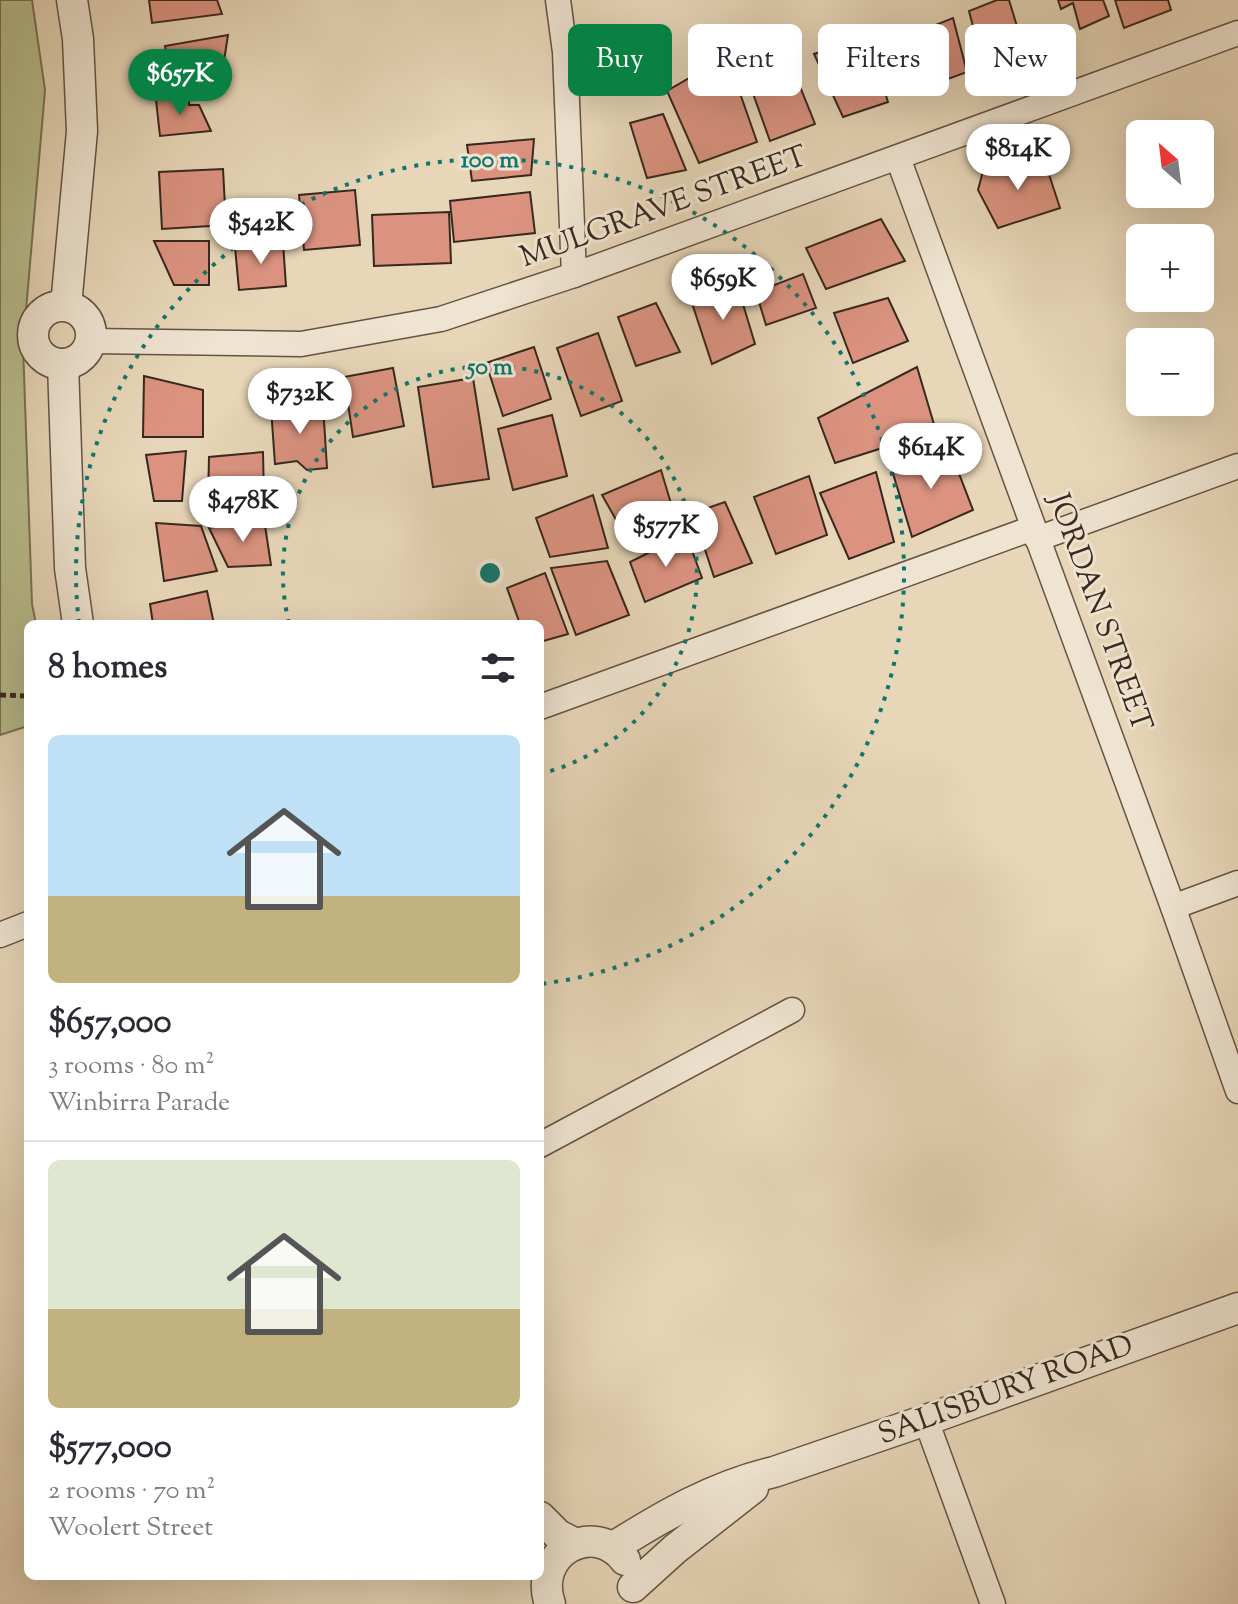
<!DOCTYPE html>
<html lang="en">
<head>
<meta charset="utf-8">
<style>
	:root { --surface:#fff; --page:#f7f7f7; --text:#2b2b33; --muted:#7c7c81; --line:#e1e1e2; --accent:#0b8043 }
	body { margin:0; font-family:"Sorts Mill Goudy",serif; background:var(--page); color:var(--text); height:100vh; display:flex; flex-direction:column; font-size:30px; white-space:nowrap }
	* { box-sizing:border-box; margin:0 }
	p { font-size:26px; color:var(--muted) }
	.icon { flex:none; width:44px; height:44px; fill:none; stroke:currentColor; stroke-width:2; stroke-linecap:round; stroke-linejoin:round }
	.map { position:relative; flex:1; overflow:hidden }
	.drawer { position:absolute; left:24px; top:620px; width:520px; height:960px; display:flex; flex-direction:column; background:var(--surface); border-radius:12px; box-shadow:0 8px 32px #0002 }
	.drawer>* { flex:none }
	.banner { position:absolute; left:568px; top:24px; width:550px; height:72px; display:flex; gap:16px }
	.needle { width:52px; rotate:332deg }
	.controls { position:absolute; left:1126px; top:120px; display:grid; gap:16px }
	.controls a { display:grid; place-items:center; width:88px; height:88px; border-radius:12px; background:var(--surface); box-shadow:0 8px 32px #0002; font-size:40px }
	.price { position:absolute; translate:-50% -68px; padding:0 18px; border-radius:28px; background:#fff; color:#222; font-size:26px; line-height:52px; filter:drop-shadow(0 2px 4px #0008) }
	.price::after { content:''; position:absolute; left:50%; top:48px; width:24px; height:18px; margin-left:-12px; background:inherit; clip-path:polygon(0 0,100% 0,50% 100%) }
	.price.selected { background:var(--accent); color:#fff }
	ul { padding:0; list-style:none }
	li { display:grid; align-content:center; gap:16px; height:424px; padding:0 24px }
	li+li { border-top:2px solid var(--line) }
	li span { display:grid; place-items:center; height:248px; border-radius:12px; color:#555 }
	li>.icon { margin-inline-start:auto }
	span .icon { width:144px; height:144px; fill:#fffc; stroke-width:1 }
	li b { font-size:34px }
	h2 { display:flex; justify-content:space-between; align-items:center; height:96px; padding:0 24px; font-size:34px }
	.tag { padding:0 28px; border-radius:12px; background:var(--surface); box-shadow:0 8px 32px #0002; font-size:28px; line-height:72px }
	.tag.selected { background:var(--accent); color:#fff }
	.map>svg:first-child { display:block }
	.green { fill:#b8bd8d; stroke:#787256; stroke-width:2 }
	.building { fill:#db9380; stroke:#38281f; stroke-width:2 }
	.lines { fill:none; stroke-linecap:round; stroke-linejoin:round }
	.minor-casing { stroke:#645445; stroke-width:27 }
	.tertiary-casing { stroke:#645445; stroke-width:33 }
	.path { stroke:#38281f; stroke-width:5; stroke-dasharray:6 4; stroke-linecap:butt }
	.minor { stroke:#efe4d1; stroke-width:24 }
	.tertiary { stroke:#efe4d1; stroke-width:30 }
	.ring { fill:none; stroke:#0f766e; stroke-width:4; stroke-dasharray:4 8 }
	.labels { text-anchor:middle; dominant-baseline:central; stroke-width:6; stroke-linejoin:round; paint-order:stroke }
	.street-label { font-size:30px; fill:#38281f; stroke:#efe4d1 }
	.centre { fill:#0f766e; stroke:#efe4d1; stroke-width:4 }
	.ring-label { font-size:24px; text-anchor:middle; font-weight:bold; fill:#0f766e; stroke:#efe4d1; stroke-width:6; stroke-linejoin:round; paint-order:stroke }
</style>
</head>
<body>
<div class="map">
<svg width="1238" height="1604" viewBox="0 0 1238 1604">
	<rect width="100%" height="100%" fill="#e7d6b8"/>
	<filter id="stains"><feTurbulence type="fractalNoise" baseFrequency=".0025" numOctaves="4"/><feColorMatrix values="0 0 0 0 .2 0 0 0 0 .09 0 0 0 0 .02 0 0 0 .5 -.17"/></filter>
	<radialGradient id="worn" r=".72"><stop offset=".6" stop-color="#630" stop-opacity="0"/><stop offset="1" stop-color="#630" stop-opacity=".3"/></radialGradient>
	<path class="green" d="M0,0H32L45,90L23,345L32,604L36,624H28V726L0,735Z"/>
	<g class="building">
		<path d="M149,0H217L222,14L152,23Z"/>
		<path d="M997,0H1009L1023,46L981,57L969,11Z"/>
		<path d="M1058,0H1103L1109,16L1080,29L1073,3L1061,9Z"/>
		<path d="M1115,0H1168L1171,10L1124,28Z"/>
		<path d="M953,18L967,72L921,89L905,37Z"/>
		<path d="M228,35L221,80L188,86L184,61L168,63L165,46Z"/>
		<path d="M868,38L888,102L843,117L814,54Z"/>
		<path d="M787,54L815,124L770,141L746,74Z"/>
		<path d="M727,56L757,142L699,163L667,91Z"/>
		<path d="M189,96V105H199L211,131L160,136L156,100Z"/>
		<path d="M663,114L686,170L647,178L630,123Z"/>
		<path d="M534,139L531,175L472,181L467,145Z"/>
		<path d="M1044,159L1060,208L998,228L978,190L983,171Z"/>
		<path d="M223,169L226,225L162,229L159,172Z"/>
		<path d="M355,190L360,245L304,250L299,195Z"/>
		<path d="M530,192L535,233L454,242L450,201Z"/>
		<path d="M449,212L451,263L374,266L372,215Z"/>
		<path d="M881,219L905,261L826,289L806,248Z"/>
		<path d="M154,241H209V285H174Z"/>
		<path d="M283,243L286,286L239,290L235,247Z"/>
		<path d="M803,274L816,308L766,325L756,292Z"/>
		<path d="M736,281L755,344L712,364L691,300Z"/>
		<path d="M888,298L908,341L853,363L834,313Z"/>
		<path d="M656,303L680,352L636,366L618,317Z"/>
		<path d="M598,333L622,401L581,416L557,348Z"/>
		<path d="M534,347L551,399L503,416L486,363Z"/>
		<path d="M917,367L936,431L835,463L818,418Z"/>
		<path d="M393,368L404,426L353,437L344,377Z"/>
		<path d="M144,376L203,390V437H143Z"/>
		<path d="M473,378L489,479L433,487L418,387Z"/>
		<path d="M323,405L327,468L307,470L297,461L275,464L271,408Z"/>
		<path d="M552,415L567,476L513,490L498,429Z"/>
		<path d="M948,445L973,510L912,537L892,470Z"/>
		<path d="M186,451L182,501H154L146,455Z"/>
		<path d="M263,452L264,498L208,503L209,457Z"/>
		<path d="M661,470L678,527L631,546L602,495Z"/>
		<path d="M876,472L894,542L849,559L820,493Z"/>
		<path d="M809,476L827,535L776,554L754,497Z"/>
		<path d="M593,495L608,548L550,557L536,518Z"/>
		<path d="M725,502L752,563L714,577L693,513Z"/>
		<path d="M264,519L271,565L228,567L209,528Z"/>
		<path d="M156,523L201,526L217,571L164,581Z"/>
		<path d="M686,534L702,578L645,602L630,562Z"/>
		<path d="M607,561L629,615L576,635L551,568Z"/>
		<path d="M545,573L568,634L540,642V624H520L507,588Z"/>
		<path d="M207,591L214,624H153L150,604Z"/>
	</g>
	<g class="lines">
		<g class="minor-casing">
			<g id="minor">
				<path d="M558,0L565,52L574,275"/>
				<path d="M898,158L1173,907L1238,1091"/>
				<path d="M91,341L301,344L441,319L574,275L1238,33"/>
				<path d="M1037,539L1238,466"/>
				<path d="M540,707L1033,528"/>
				<path d="M1173,907L1238,883"/>
				<path d="M0,935L28,924"/>
				<path d="M540,1145L792,1010"/>
				<path d="M926,1420L993,1604"/>
			</g>
		</g>
		<g class="tertiary-casing">
			<g id="tertiary">
				<path d="M66,306L82,131L78,39L72,0"/>
				<circle cx="62" cy="335" r="29"/>
				<path d="M63,364L70,568L78,624"/>
				<path d="M540,1517L558,1535L576,1544"/>
				<path d="M612,1548C663,1516 714,1486 774,1472L926,1420L1238,1308"/>
				<path d="M633,1587L675,1549L753,1488"/>
				<path d="M550,1604C532,1552 595,1519 625,1560"/>
			</g>
		</g>
		<path class="path" d="M0,695L28,696"/>
		<use href="#minor" class="minor"/>
		<use href="#tertiary" class="tertiary"/>
	</g>
	<g class="ring">
		<path d="M289 623A207 207 0 1 1 540 774"/>
		<path d="M79 623A414 414 0 1 1 540 984"/>
	</g>
	<g class="labels">
		<g class="street-label">
			<text transform="translate(664 208) rotate(-20)">MULGRAVE STREET</text>
			<text transform="translate(1099 613) rotate(70)">JORDAN STREET</text>
			<text transform="translate(1006 1391) rotate(-20)">SALISBURY ROAD</text>
		</g>
	</g>
	<circle cx="490" cy="573" r="12" class="centre"/>
	<g class="ring-label">
		<text x="490" y="167">100 m</text>
		<text x="490" y="374">50 m</text>
	</g>
	<rect width="100%" height="100%" filter="url(#stains)"/>
	<rect width="100%" height="100%" fill="url(#worn)"/>
</svg>
<div class="controls">
<a><svg class="needle" viewBox="-14 -14 28 28"><path d="M0-13l5 13h-10z" fill="#e53935"/><path d="M0 13l5-13h-10z" fill="#7c7c81"/></svg></a>
<a>+</a>
<a>−</a>
</div>
<b class="price selected" style="left:180px;top:117px">$657K</b>
<b class="price" style="left:1018px;top:192px">$814K</b>
<b class="price" style="left:261px;top:266px">$542K</b>
<b class="price" style="left:723px;top:322px">$659K</b>
<b class="price" style="left:300px;top:436px">$732K</b>
<b class="price" style="left:931px;top:491px">$614K</b>
<b class="price" style="left:243px;top:544px">$478K</b>
<b class="price" style="left:666px;top:569px">$577K</b>
<div class="banner">
<a class="tag selected">Buy</a>
<a class="tag">Rent</a>
<a class="tag">Filters</a>
<a class="tag">New</a>
</div>
<section class="drawer">
<h2>8 homes<svg class="icon" aria-label="filters" viewBox="0 0 24 24"><path d="M4 7h16M4 17h16"/><circle cx="9" cy="7" r="2"/><circle cx="15" cy="17" r="2"/></svg></h2>
<ul>
<li><span style="background:linear-gradient(#bfe0f5 65%,#c2b280 0)"><svg class="icon" aria-label="home" viewBox="0 0 24 24"><path d="M3 11l9-7 9 7M6 9v11h12V9"/></svg></span><div><b>$657,000</b><p>3 rooms · 80 m²</p><p>Winbirra Parade</p></div></li>
<li><span style="background:linear-gradient(#dfe7d0 60%,#c2b280 0)"><svg class="icon" aria-label="home" viewBox="0 0 24 24"><path d="M3 11l9-7 9 7M6 9v11h12V9"/></svg></span><div><b>$577,000</b><p>2 rooms · 70 m²</p><p>Woolert Street</p></div></li>
</ul>
</section>
</div>
</body>
</html>
